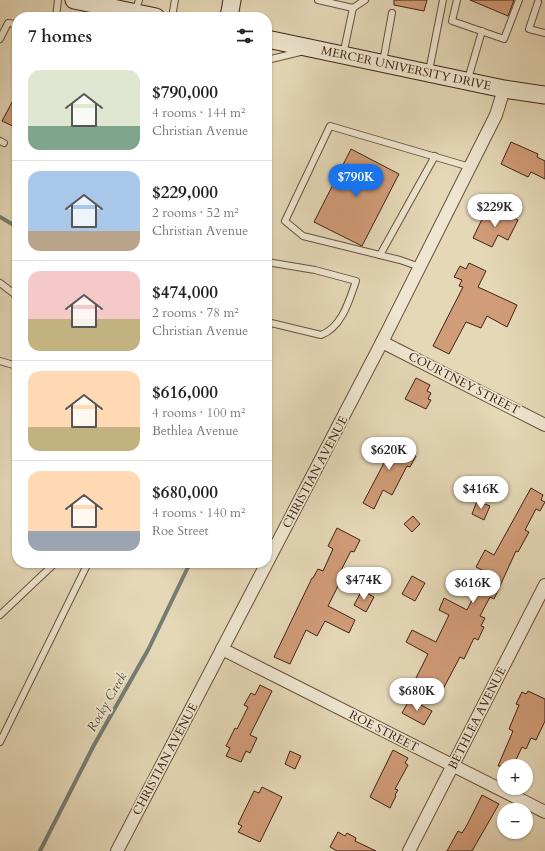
<!DOCTYPE html>
<html lang="en">
<head>
<meta charset="utf-8">
<style>
	:root { --surface:#fff; --page:#f2f2f2; --text:#222; --muted:#767676; --line:#e0e0e0; --accent:#1a73e8 }
	body { margin:0; font-family:Cardo,serif; background:var(--page); color:var(--text); height:100vh; display:flex; flex-direction:column; font-size:15px; white-space:nowrap }
	* { box-sizing:border-box; margin:0 }
	p { font-size:13px; color:var(--muted) }
	.icon { flex:none; width:22px; height:22px; fill:none; stroke:currentColor; stroke-width:2; stroke-linecap:round; stroke-linejoin:round }
	.map { position:relative; flex:1; overflow:hidden }
	.sheet { position:absolute; left:12px; top:12px; width:260px; height:556px; display:flex; flex-direction:column; background:var(--surface); border-radius:16px; box-shadow:0 1px 3px #0004 }
	.sheet>* { flex:none }
	.tools { position:absolute; left:497px; top:759px; display:grid; gap:8px }
	.tools a { display:grid; place-items:center; width:36px; height:36px; border-radius:50%; background:var(--surface); box-shadow:0 1px 3px #0004; font-size:20px }
	.price { position:absolute; translate:-50% -34px; padding:0 9px; border-radius:14px; background:#fff; color:#222; font-size:13px; line-height:26px; filter:drop-shadow(0 1px 2px #0008) }
	.price::after { content:''; position:absolute; left:50%; top:24px; width:12px; height:9px; margin-left:-6px; background:inherit; clip-path:polygon(0 0,100% 0,50% 100%) }
	.price.current { background:var(--accent); color:#fff }
	ul { padding:0; list-style:none }
	li { display:flex; align-items:center; gap:12px; height:100px; padding:0 16px }
	li+li { border-top:1px solid var(--line) }
	li span { display:grid; place-items:center; flex:none; width:112px; height:80px; border-radius:12px; color:#555 }
	li>.icon { margin-inline-start:auto }
	span .icon { width:48px; height:48px; fill:#fffc; stroke-width:1 }
	li b { font-size:17px }
	h2 { display:flex; justify-content:space-between; align-items:center; height:48px; padding:0 16px; font-size:17px }
	.map>svg:first-child { display:block }
	.lines { fill:none; stroke-linecap:round; stroke-linejoin:round }
	.stream { stroke:#747d75; stroke-width:4 }
	.building { fill:#d19c78; stroke:#402314 }
	.lane-casing { stroke:#69503d; stroke-width:8 }
	.street-casing { stroke:#69503d; stroke-width:14 }
	.secondary-casing { stroke:#402314; stroke-width:19 }
	.lane { stroke:#eee6d0; stroke-width:6 }
	.street { stroke:#eee6d0; stroke-width:12 }
	.secondary { stroke:#eee6d0; stroke-width:17 }
	.labels { text-anchor:middle; dominant-baseline:central; stroke-width:3.5; stroke-linejoin:round; paint-order:stroke }
	.street-label { font-size:12px; fill:#402314; stroke:#eee6d0 }
	.water-label { font-size:13px; font-style:italic; fill:#56483c; stroke:#eee6d0 }
</style>
</head>
<body>
<div class="map">
<svg width="545" height="851" viewBox="0 0 545 851">
	<rect width="100%" height="100%" fill="#e5d8b7"/>
	<filter id="stains"><feTurbulence type="fractalNoise" baseFrequency=".005" numOctaves="4"/><feColorMatrix values="0 0 0 0 .2 0 0 0 0 .09 0 0 0 0 .02 0 0 0 .5 -.17"/></filter>
	<radialGradient id="worn" r=".72"><stop offset=".6" stop-color="#630" stop-opacity="0"/><stop offset="1" stop-color="#630" stop-opacity=".3"/></radialGradient>
	<g class="lines">
		<g class="stream">
			<path d="M0,217L17,227"/>
			<path d="M40,851L94,745L148,650L190,563"/>
		</g>
	</g>
	<g class="building">
		<path d="M394,0H427L424,11L394,5Z"/>
		<path d="M470,0H514L508,16Z"/>
		<path d="M17,93V128L2,121Z"/>
		<path d="M511,142L538,154L537,157L545,161V179L531,172L528,177L501,164Z"/>
		<path d="M351,149L399,174L362,246L314,222Z"/>
		<path d="M496,209L518,220L508,240L498,235L492,247L473,238L485,213L492,216Z"/>
		<path d="M469,263L486,271L478,287L517,305L507,327L487,316L481,328L466,322L449,354L433,346L463,287L459,286L462,280L454,277L460,266L466,269Z"/>
		<path d="M416,378L430,385L427,391L431,393L428,399L431,400L426,409L405,399Z"/>
		<path d="M386,438L405,447L404,449L416,456L410,467L407,466L392,495L383,490L374,509L363,503L385,461L376,456Z"/>
		<path d="M531,488L543,495L541,500L545,502L540,511L536,509L525,530L529,532L518,552L516,551L494,599L490,597L480,616L485,618L481,626L484,627L478,640L474,638L464,659L460,657L442,691L416,678L428,654L406,642L412,630L436,642L449,615L439,610L444,598L467,610L486,572L476,567L485,550L494,555Z"/>
		<path d="M477,501L490,506L484,520L472,514Z"/>
		<path d="M413,516L420,524L412,532L404,524Z"/>
		<path d="M337,528L360,540L354,552L351,551L337,578L341,580L328,606L355,620L349,633L325,621L317,636L306,630L290,664L274,657L312,578H313L318,569L323,571L333,549L328,546Z"/>
		<path d="M412,576L425,583L415,601L402,594Z"/>
		<path d="M362,590L374,597L366,612L354,605Z"/>
		<path d="M260,685L272,691L250,735L257,738L250,753L246,751L241,762L226,756L230,748L226,746L235,728L237,729L248,707L244,705L251,693L255,695Z"/>
		<path d="M528,691L545,699V721L536,740L531,738L526,749L522,747L513,766H498L513,731L509,729L519,705L516,704L522,692L526,694Z"/>
		<path d="M410,699L432,711L424,725L402,713Z"/>
		<path d="M393,750L408,758L405,763L408,765L395,789L398,790L395,795L396,796L390,808L370,797Z"/>
		<path d="M290,751L301,756L295,769L285,764Z"/>
		<path d="M262,787L282,797L260,842L238,832L242,826L238,824L254,791L259,793Z"/>
		<path d="M482,795L499,804L472,851H447L458,831L462,833L467,825Z"/>
		<path d="M338,832L345,836L347,833L356,838L355,841L376,851H337L330,847Z"/>
	</g>
	<g class="lines">
		<g class="lane-casing">
			<g id="lane">
				<path d="M318,0L353,8"/>
				<path d="M457,0L452,21L504,39L519,0"/>
				<path d="M538,2L529,29L545,33"/>
				<path d="M135,12L139,0"/>
				<path d="M56,17L58,0"/>
				<path d="M172,17L175,0"/>
				<path d="M0,39L8,23L17,24"/>
				<path d="M343,55L353,8L365,0"/>
				<path d="M267,60L300,52"/>
				<path d="M383,62L392,13"/>
				<path d="M429,71L443,0"/>
				<path d="M468,79L482,31"/>
				<path d="M0,141L4,143"/>
				<path d="M380,255L435,156"/>
				<path d="M267,262L315,270L356,281C349,301 342,327 321,335L267,322"/>
				<path d="M420,267L400,260L303,236L285,221L330,126L470,167"/>
				<path d="M0,283L17,296"/>
				<path d="M0,361L17,366"/>
				<path d="M0,615L55,563"/>
				<path d="M0,742L88,563"/>
			</g>
		</g>
		<g class="street-casing">
			<g id="street">
				<path d="M382,342L545,425"/>
				<path d="M222,649L545,812"/>
				<path d="M117,851L382,342L496,115L504,89"/>
				<path d="M409,851L545,585"/>
			</g>
		</g>
		<g class="secondary-casing">
			<g id="secondary">
				<path d="M74,0L156,17"/>
				<path d="M229,17L232,0"/>
				<path d="M267,39L504,89L545,95"/>
			</g>
		</g>
		<use href="#lane" class="lane"/>
		<use href="#street" class="street"/>
		<use href="#secondary" class="secondary"/>
	</g>
	<g class="labels">
		<g class="street-label">
			<text transform="translate(406 68) rotate(12)">MERCER UNIVERSITY DRIVE</text>
			<text transform="translate(464 383) rotate(27)">COURTNEY STREET</text>
			<text transform="translate(315 472) rotate(-62)">CHRISTIAN AVENUE</text>
			<text transform="translate(477 718) rotate(-63)">BETHLEA AVENUE</text>
			<text transform="translate(384 731) rotate(27)">ROE STREET</text>
			<text transform="translate(165 759) rotate(-62)">CHRISTIAN AVENUE</text>
		</g>
		<g class="water-label">
			<text transform="translate(107 702) rotate(-60)">Rocky Creek</text>
		</g>
	</g>
	<rect width="100%" height="100%" filter="url(#stains)"/>
	<rect width="100%" height="100%" fill="url(#worn)"/>
</svg>
<div class="tools">
<a>+</a>
<a>−</a>
</div>
<b class="price current" style="left:356px;top:198px">$790K</b>
<b class="price" style="left:495px;top:228px">$229K</b>
<b class="price" style="left:389px;top:471px">$620K</b>
<b class="price" style="left:481px;top:510px">$416K</b>
<b class="price" style="left:364px;top:601px">$474K</b>
<b class="price" style="left:473px;top:604px">$616K</b>
<b class="price" style="left:417px;top:712px">$680K</b>
<section class="sheet">
<h2>7 homes<svg class="icon" aria-label="filters" viewBox="0 0 24 24"><path d="M4 7h16M4 17h16"/><circle cx="9" cy="7" r="2"/><circle cx="15" cy="17" r="2"/></svg></h2>
<ul>
<li><span style="background:linear-gradient(#dfe7d0 70%,#7fa58c 0)"><svg class="icon" aria-label="home" viewBox="0 0 24 24"><path d="M3 11l9-7 9 7M6 9v11h12V9"/></svg></span><div><b>$790,000</b><p>4 rooms · 144 m²</p><p>Christian Avenue</p></div></li>
<li><span style="background:linear-gradient(#a9c7e8 75%,#b9a48a 0)"><svg class="icon" aria-label="home" viewBox="0 0 24 24"><path d="M3 11l9-7 9 7M6 9v11h12V9"/></svg></span><div><b>$229,000</b><p>2 rooms · 52 m²</p><p>Christian Avenue</p></div></li>
<li><span style="background:linear-gradient(#f6c9c9 60%,#c2b280 0)"><svg class="icon" aria-label="home" viewBox="0 0 24 24"><path d="M3 11l9-7 9 7M6 9v11h12V9"/></svg></span><div><b>$474,000</b><p>2 rooms · 78 m²</p><p>Christian Avenue</p></div></li>
<li><span style="background:linear-gradient(#ffd9b3 70%,#c2b280 0)"><svg class="icon" aria-label="home" viewBox="0 0 24 24"><path d="M3 11l9-7 9 7M6 9v11h12V9"/></svg></span><div><b>$616,000</b><p>4 rooms · 100 m²</p><p>Bethlea Avenue</p></div></li>
<li><span style="background:linear-gradient(#ffd9b3 75%,#9aa5b1 0)"><svg class="icon" aria-label="home" viewBox="0 0 24 24"><path d="M3 11l9-7 9 7M6 9v11h12V9"/></svg></span><div><b>$680,000</b><p>4 rooms · 140 m²</p><p>Roe Street</p></div></li>
</ul>
</section>
</div>
</body>
</html>
